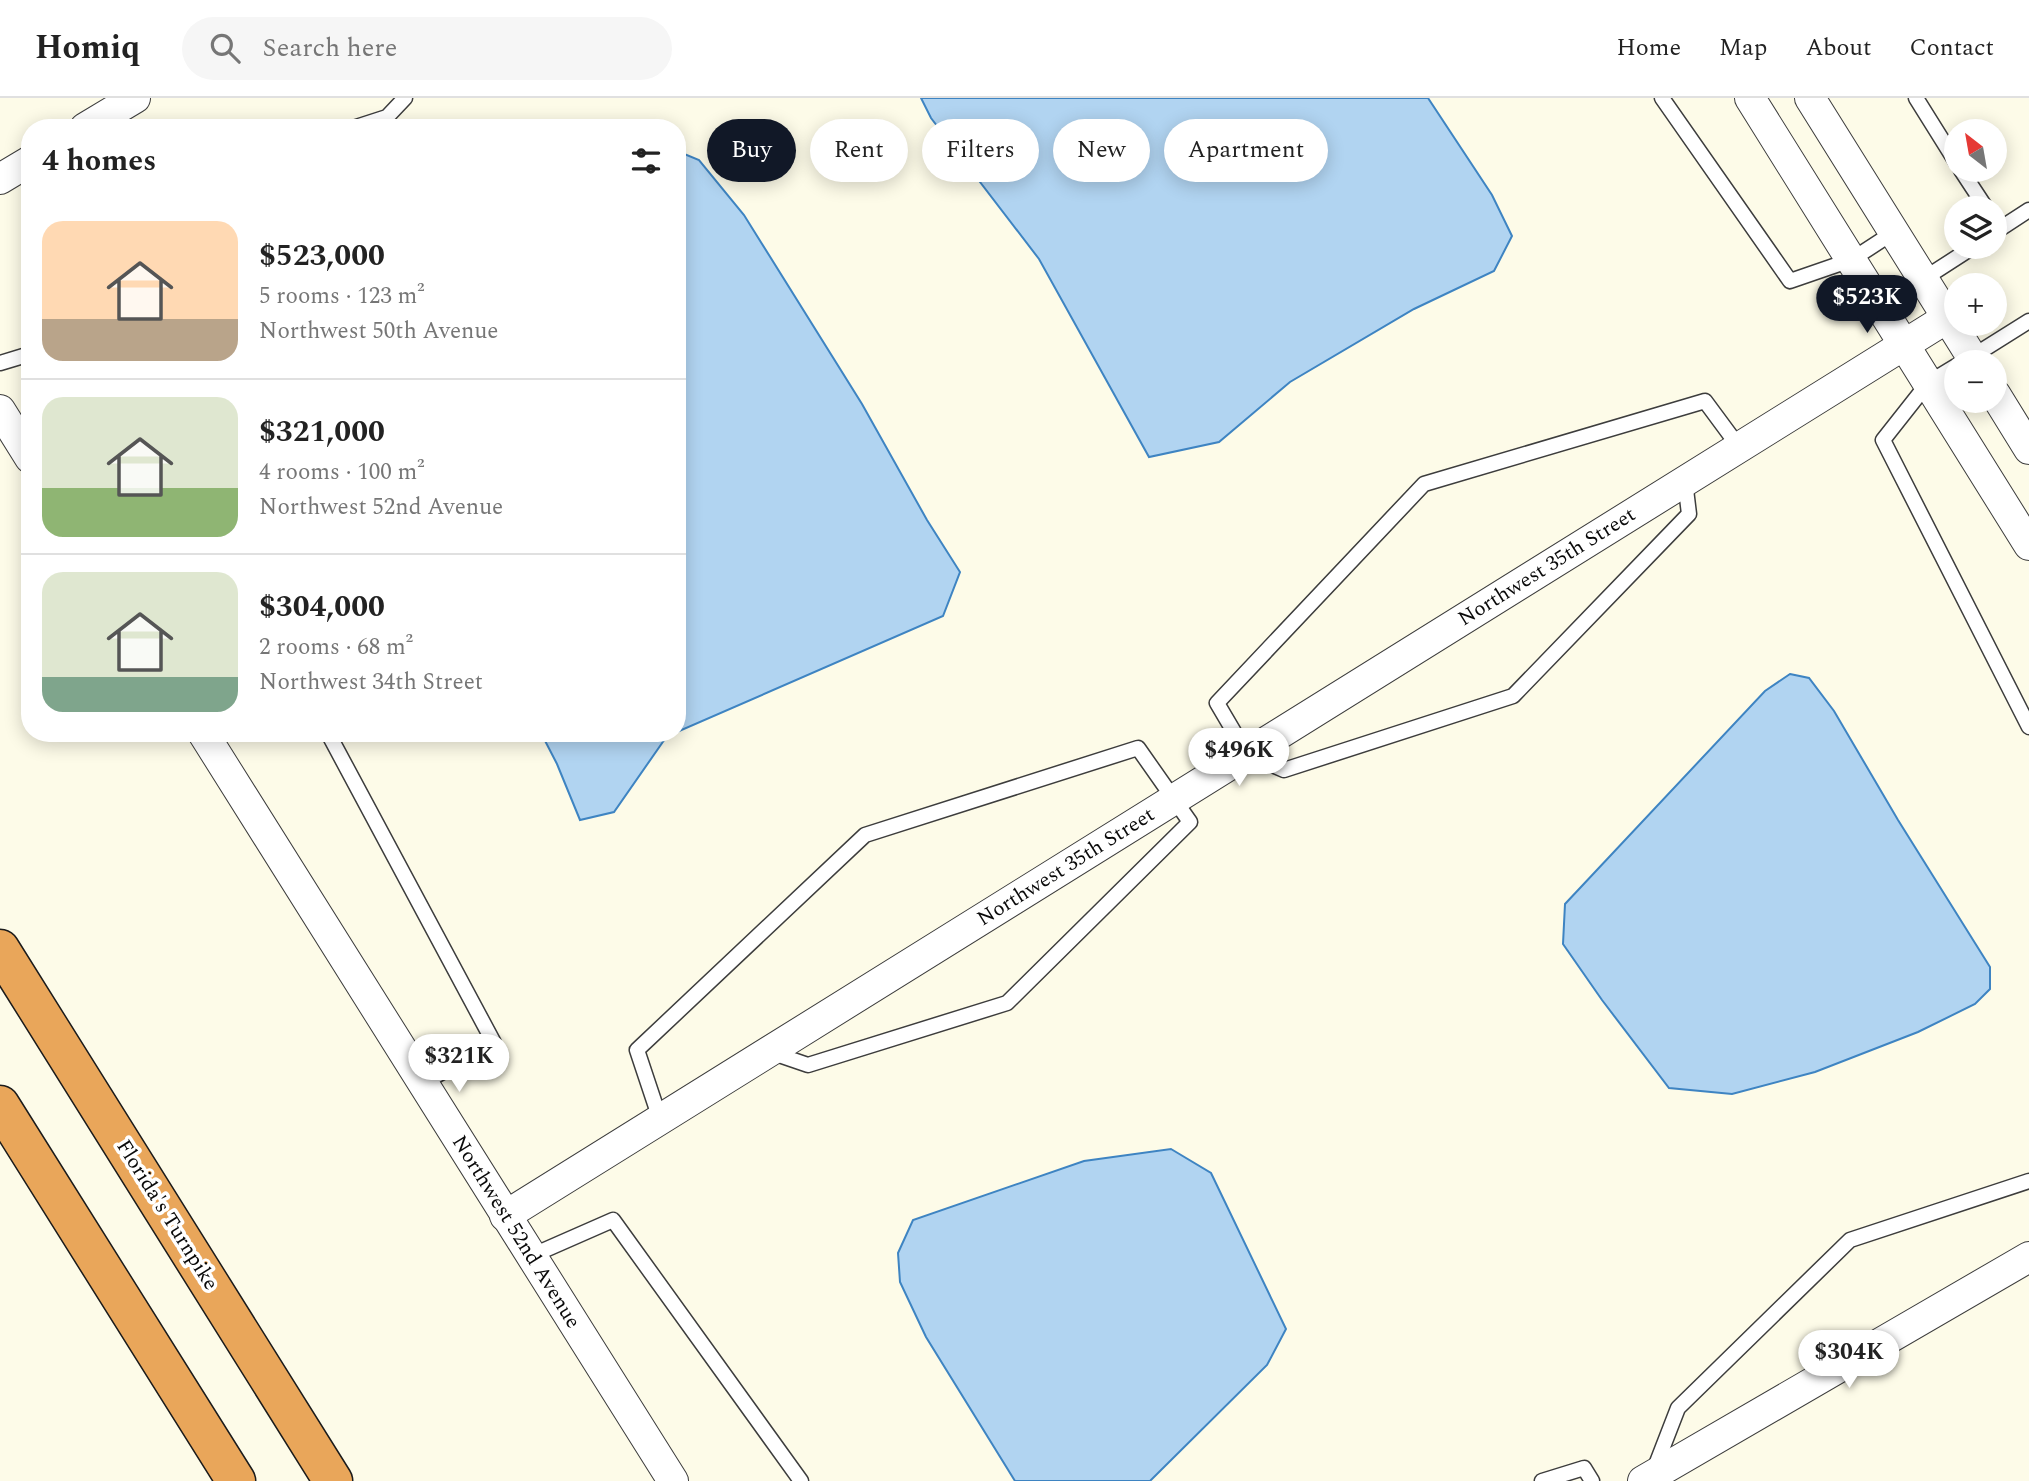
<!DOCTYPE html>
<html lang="en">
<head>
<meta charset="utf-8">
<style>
	:root { --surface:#fff; --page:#f6f6f6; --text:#222; --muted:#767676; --line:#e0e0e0; --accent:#111827 }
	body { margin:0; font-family:Spectral,serif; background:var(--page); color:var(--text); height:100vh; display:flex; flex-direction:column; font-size:26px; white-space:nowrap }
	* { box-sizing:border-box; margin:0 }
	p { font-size:23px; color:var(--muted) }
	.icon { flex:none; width:38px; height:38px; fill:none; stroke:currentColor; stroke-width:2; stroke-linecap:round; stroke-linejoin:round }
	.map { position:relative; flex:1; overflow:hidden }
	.panel { position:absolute; left:21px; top:21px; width:665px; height:623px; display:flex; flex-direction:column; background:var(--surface); border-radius:28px; box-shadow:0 4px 18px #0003 }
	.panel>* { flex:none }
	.guide { position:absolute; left:707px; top:21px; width:665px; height:63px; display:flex; gap:14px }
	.needle { width:46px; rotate:329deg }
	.buttons { position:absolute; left:1944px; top:21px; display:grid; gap:14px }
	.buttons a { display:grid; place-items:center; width:63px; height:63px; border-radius:50%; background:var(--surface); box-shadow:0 4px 18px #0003; font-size:35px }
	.price { position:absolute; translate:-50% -60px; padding:0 16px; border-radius:24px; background:#fff; color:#222; font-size:23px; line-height:46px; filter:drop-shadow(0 2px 4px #0008) }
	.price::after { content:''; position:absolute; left:50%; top:42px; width:21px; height:16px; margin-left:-10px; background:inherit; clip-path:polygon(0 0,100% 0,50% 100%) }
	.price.current { background:var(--accent); color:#fff }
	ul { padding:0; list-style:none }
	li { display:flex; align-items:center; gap:21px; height:175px; padding:0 21px }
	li+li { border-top:2px solid var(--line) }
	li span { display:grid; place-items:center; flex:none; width:196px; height:140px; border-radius:21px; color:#555 }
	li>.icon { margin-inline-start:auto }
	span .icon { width:84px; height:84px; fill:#fffc; stroke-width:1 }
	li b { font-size:30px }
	h2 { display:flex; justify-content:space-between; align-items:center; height:84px; padding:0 21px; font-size:30px }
	.chip { padding:0 24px; border-radius:32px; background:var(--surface); box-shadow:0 4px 18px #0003; font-size:24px; line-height:63px }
	.chip.current { background:var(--accent); color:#fff }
	header { display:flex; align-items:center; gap:42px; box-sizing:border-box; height:98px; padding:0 35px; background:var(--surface); border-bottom:2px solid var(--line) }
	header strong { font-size:33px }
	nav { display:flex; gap:38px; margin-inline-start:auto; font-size:24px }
	.search { width:490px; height:63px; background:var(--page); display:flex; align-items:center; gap:18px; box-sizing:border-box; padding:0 24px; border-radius:38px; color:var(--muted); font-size:26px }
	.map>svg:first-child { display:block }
	.water { fill:#b1d4f1; stroke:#3e84c2; stroke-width:2 }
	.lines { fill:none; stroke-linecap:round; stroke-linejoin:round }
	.lane-casing { stroke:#3d3d3d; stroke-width:17 }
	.street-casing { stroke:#3d3d3d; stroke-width:32 }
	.highway-casing { stroke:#1b1b1b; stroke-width:41 }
	.lane { stroke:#fff; stroke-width:14 }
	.street { stroke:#fff; stroke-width:30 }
	.highway { stroke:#e9a65a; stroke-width:38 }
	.labels { text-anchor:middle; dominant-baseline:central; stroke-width:7; stroke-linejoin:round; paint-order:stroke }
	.street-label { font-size:21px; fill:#0a0a0a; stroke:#fff }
</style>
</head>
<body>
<header>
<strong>Homiq</strong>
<div class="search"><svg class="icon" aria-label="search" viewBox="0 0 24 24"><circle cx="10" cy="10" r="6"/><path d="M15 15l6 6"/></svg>Search here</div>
<nav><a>Home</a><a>Map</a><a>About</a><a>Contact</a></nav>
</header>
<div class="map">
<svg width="2029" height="1383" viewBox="0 0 2029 1383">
	<rect width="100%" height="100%" fill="#fdfbe8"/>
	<g class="water">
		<path d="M921,0H1428L1492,97L1512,138L1494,173L1414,211L1290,284L1219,344L1149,359L1039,161L931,20Z"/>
		<path d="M677,53L699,62L744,117L862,306L927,422L960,474L943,518L677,634Z"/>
		<path d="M1790,576L1809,580L1834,613L1898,722L1990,869V891L1975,906L1918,934L1815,974L1732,996L1669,990L1602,902L1563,846L1565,806L1765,593Z"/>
		<path d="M541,635H674L667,638L614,714L580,722L557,666Z"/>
		<path d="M1171,1051L1211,1075L1286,1231L1267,1267L1150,1383H1015L926,1239L900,1184L898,1155L913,1122L1084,1063Z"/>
	</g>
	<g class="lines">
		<g class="lane-casing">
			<g id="lane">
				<path d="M1662,0L1790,183L1851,162L1894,134"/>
				<path d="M1916,0L1956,64"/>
				<path d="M353,30L387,19L405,0"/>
				<path d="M1961,72L1986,110"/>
				<path d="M1995,134L2029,112"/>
				<path d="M1880,209L1973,149"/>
				<path d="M1970,260L2029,223"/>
				<path d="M0,265L30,256"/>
				<path d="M1956,268L1928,285L1883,342L2029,629"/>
				<path d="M1685,383L1689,416L1513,598L1284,672L1247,656L1217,605L1424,386L1705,303L1739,349"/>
				<path d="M328,635L494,945L423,985"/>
				<path d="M660,1021L637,952L865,737L1138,650L1190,724L1007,905L808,967L770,954"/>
				<path d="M531,1158L613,1122L801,1383"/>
				<path d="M1654,1372L1678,1310L1850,1142L2029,1083"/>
				<path d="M1542,1383L1584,1370L1592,1383"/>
			</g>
		</g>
		<g class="street-casing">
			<g id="street">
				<path d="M1750,0L2029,447"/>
				<path d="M1810,0L1975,264"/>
				<path d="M85,30L135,0"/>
				<path d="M0,81L30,63"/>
				<path d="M1995,296L2029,351"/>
				<path d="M0,312L30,360"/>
				<path d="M203,635L673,1383"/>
				<path d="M505,1118L1947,220"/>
				<path d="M1643,1383L2029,1159"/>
			</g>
		</g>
		<g class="highway-casing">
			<g id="highway">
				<path d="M0,851L333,1383"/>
				<path d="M0,1007L236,1383"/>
			</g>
		</g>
		<use href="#lane" class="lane"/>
		<use href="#street" class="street"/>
		<use href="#highway" class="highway"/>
	</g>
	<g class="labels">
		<g class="street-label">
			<text transform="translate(1547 469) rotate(-32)">Northwest 35th Street</text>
			<text transform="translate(1066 769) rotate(-32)">Northwest 35th Street</text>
			<text transform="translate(167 1117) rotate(58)">Florida's Turnpike</text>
			<text transform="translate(516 1134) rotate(58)">Northwest 52nd Avenue</text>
		</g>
	</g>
</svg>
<div class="buttons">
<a><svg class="needle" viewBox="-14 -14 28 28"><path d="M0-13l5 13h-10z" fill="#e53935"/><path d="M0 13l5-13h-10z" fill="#767676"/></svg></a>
<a><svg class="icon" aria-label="layers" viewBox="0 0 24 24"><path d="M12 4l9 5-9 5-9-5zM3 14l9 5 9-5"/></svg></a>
<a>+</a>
<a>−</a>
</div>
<b class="price current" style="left:1867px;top:237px">$523K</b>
<b class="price" style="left:1239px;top:690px">$496K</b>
<b class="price" style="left:459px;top:996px">$321K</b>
<b class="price" style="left:1849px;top:1292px">$304K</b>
<div class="guide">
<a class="chip current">Buy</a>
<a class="chip">Rent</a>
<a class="chip">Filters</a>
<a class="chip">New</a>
<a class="chip">Apartment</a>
</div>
<section class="panel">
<h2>4 homes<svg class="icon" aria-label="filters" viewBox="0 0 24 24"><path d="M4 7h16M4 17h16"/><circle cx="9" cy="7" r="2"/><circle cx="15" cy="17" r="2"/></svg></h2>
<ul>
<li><span style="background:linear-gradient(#ffd9b3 70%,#b9a48a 0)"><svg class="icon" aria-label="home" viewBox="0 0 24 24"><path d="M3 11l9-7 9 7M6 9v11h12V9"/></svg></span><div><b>$523,000</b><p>5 rooms · 123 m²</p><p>Northwest 50th Avenue</p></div></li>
<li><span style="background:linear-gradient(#dfe7d0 65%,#8fb573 0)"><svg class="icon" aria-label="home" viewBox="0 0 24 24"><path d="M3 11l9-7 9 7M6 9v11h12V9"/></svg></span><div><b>$321,000</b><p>4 rooms · 100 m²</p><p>Northwest 52nd Avenue</p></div></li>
<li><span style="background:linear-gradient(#dfe7d0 75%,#7fa58c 0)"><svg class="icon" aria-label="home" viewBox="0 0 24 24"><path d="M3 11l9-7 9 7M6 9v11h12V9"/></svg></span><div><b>$304,000</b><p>2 rooms · 68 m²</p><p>Northwest 34th Street</p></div></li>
</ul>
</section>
</div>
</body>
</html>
